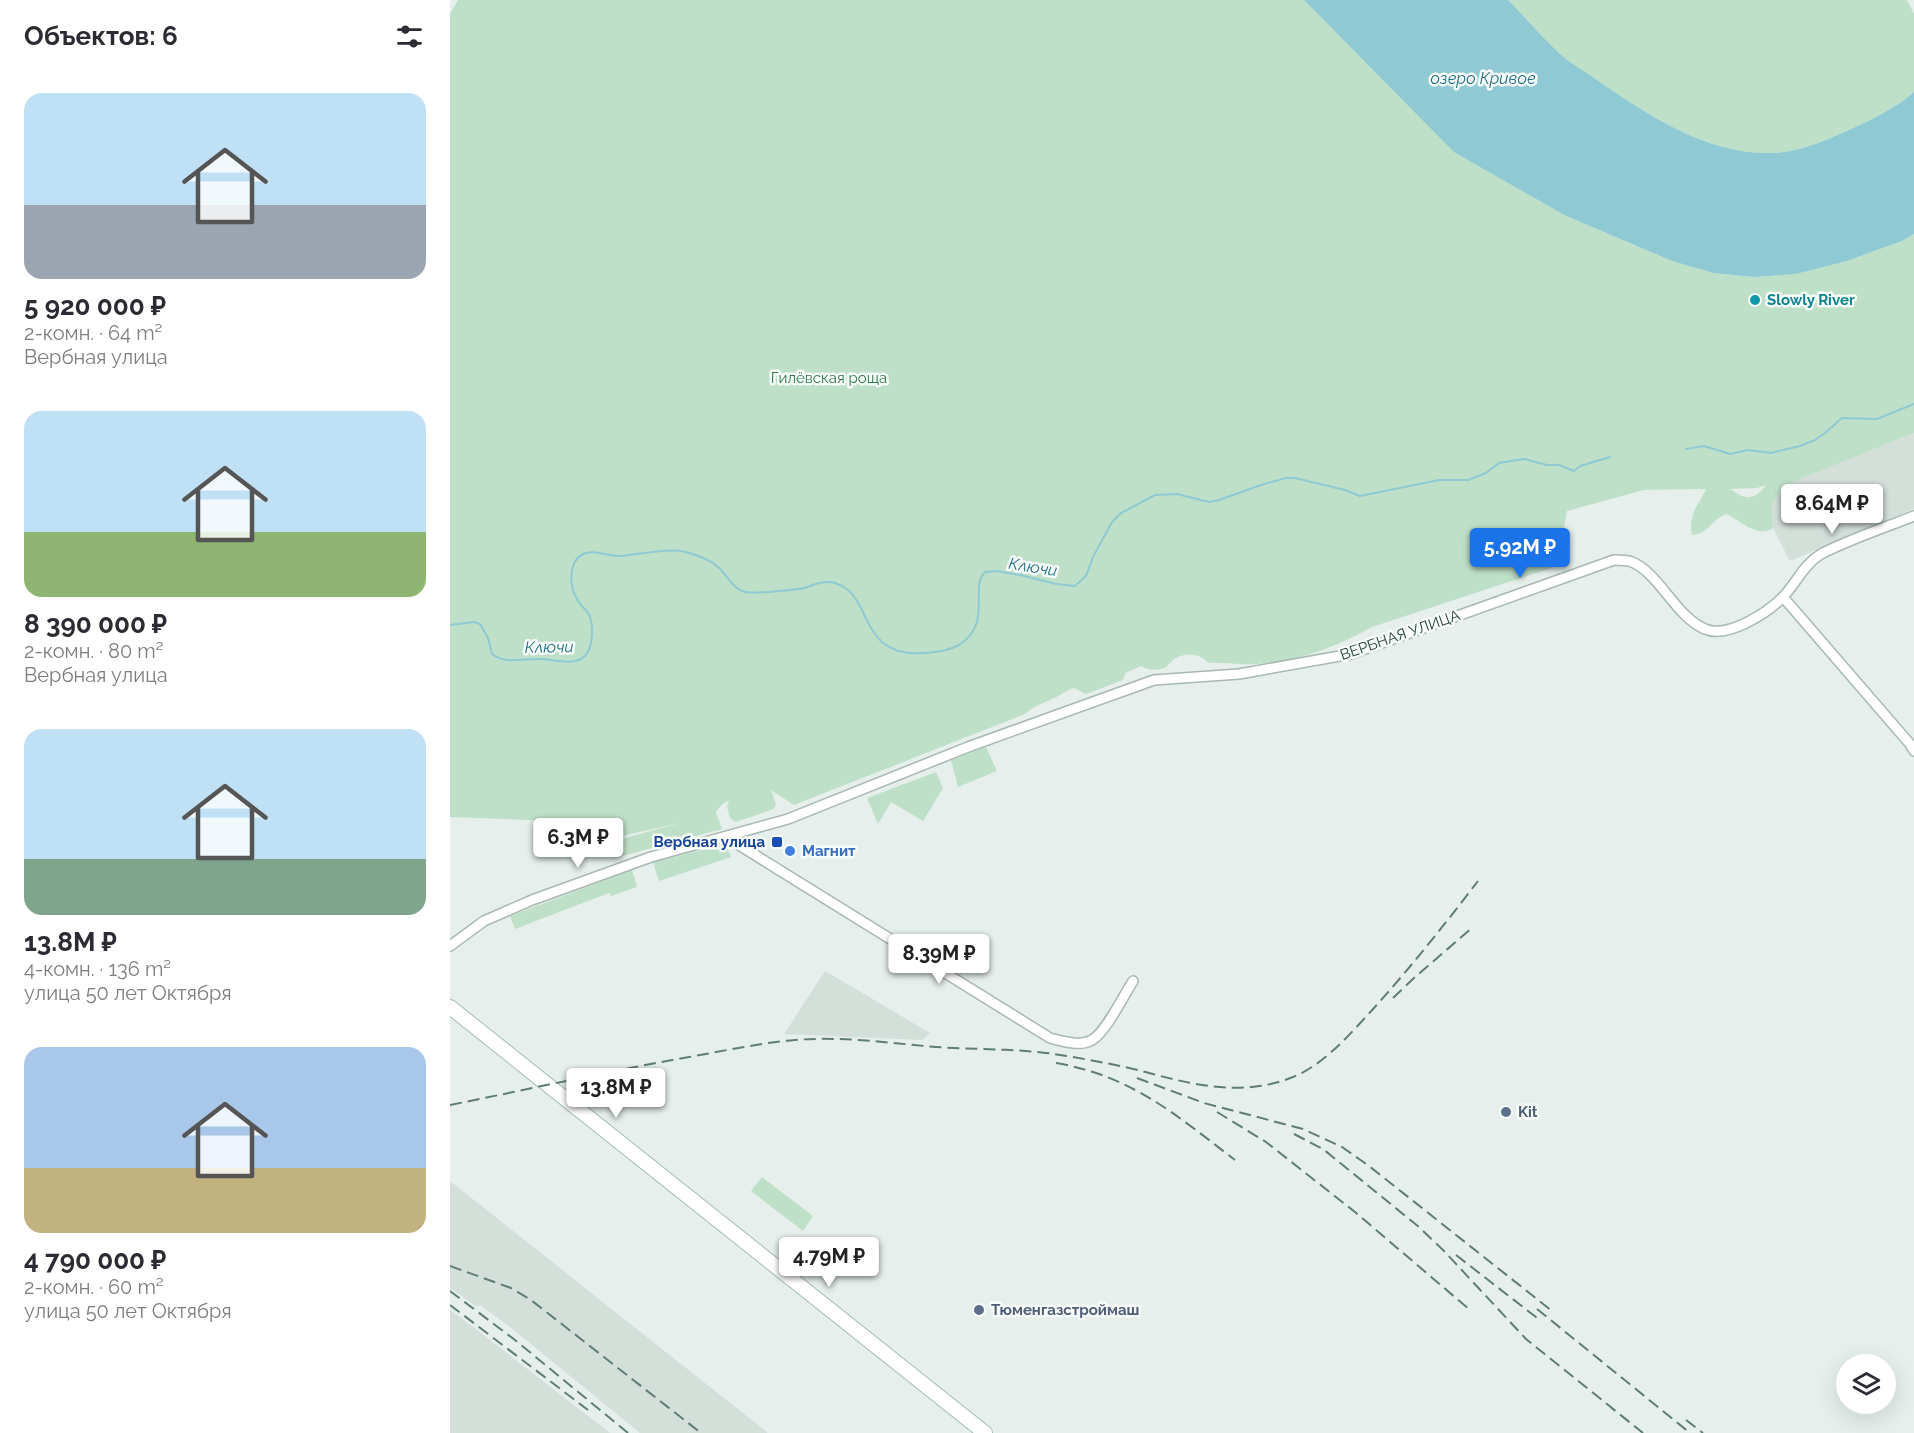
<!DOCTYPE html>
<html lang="ru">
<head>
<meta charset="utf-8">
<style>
	:root { --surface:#fff; --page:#f7f7f7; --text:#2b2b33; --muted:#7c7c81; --accent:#1a73e8 }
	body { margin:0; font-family:Raleway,sans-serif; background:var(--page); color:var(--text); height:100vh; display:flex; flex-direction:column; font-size:22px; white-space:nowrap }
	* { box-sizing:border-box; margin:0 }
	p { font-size:20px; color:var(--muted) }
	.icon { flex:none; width:33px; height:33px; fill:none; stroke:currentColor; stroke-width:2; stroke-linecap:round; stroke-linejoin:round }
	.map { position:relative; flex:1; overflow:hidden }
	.panel { display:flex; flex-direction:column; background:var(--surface); width:450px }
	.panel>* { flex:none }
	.controls { position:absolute; left:1386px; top:1354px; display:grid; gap:12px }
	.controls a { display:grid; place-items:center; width:60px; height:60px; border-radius:50%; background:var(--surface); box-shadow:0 6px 24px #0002; font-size:30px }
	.price { position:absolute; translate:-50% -51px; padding:0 14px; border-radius:6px; background:#fff; color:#222; font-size:20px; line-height:39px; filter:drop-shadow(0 2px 3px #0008) }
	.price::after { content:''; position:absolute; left:50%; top:36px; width:18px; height:14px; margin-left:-9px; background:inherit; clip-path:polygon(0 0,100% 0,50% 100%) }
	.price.on { background:var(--accent); color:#fff }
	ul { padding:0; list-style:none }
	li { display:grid; align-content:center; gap:12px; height:318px; padding:0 24px }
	li span { display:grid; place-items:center; height:186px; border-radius:18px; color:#555 }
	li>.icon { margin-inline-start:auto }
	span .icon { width:108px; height:108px; fill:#fffc; stroke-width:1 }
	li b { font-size:26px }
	h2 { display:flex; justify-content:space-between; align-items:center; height:72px; padding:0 24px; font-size:26px }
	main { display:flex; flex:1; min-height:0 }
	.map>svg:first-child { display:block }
	.built { fill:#d4dfda }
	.green { fill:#bfe0c8; fill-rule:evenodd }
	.water { fill:#8ec9d4 }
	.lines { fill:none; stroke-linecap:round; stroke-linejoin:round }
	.stream { stroke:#8ec9d4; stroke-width:2 }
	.street-casing { stroke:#a8b8b2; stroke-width:12 }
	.secondary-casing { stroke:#a4bbb3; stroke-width:16 }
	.street { stroke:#fff; stroke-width:9 }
	.secondary { stroke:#fff; stroke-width:14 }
	.rail { stroke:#5f7d75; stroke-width:2; stroke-dasharray:12 6; stroke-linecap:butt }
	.culture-dot { fill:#0f9aa8; stroke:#f7fbf9; stroke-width:2 }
	.transit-dot { fill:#1a4fb4; stroke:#f7fbf9; stroke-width:2 }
	.shop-dot { fill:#3f7fe0; stroke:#f7fbf9; stroke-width:2 }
	.service-dot { fill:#5c6f8a; stroke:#f7fbf9; stroke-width:2 }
	.labels { text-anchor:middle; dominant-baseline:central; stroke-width:5; stroke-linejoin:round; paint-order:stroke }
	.culture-label { font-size:15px; font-weight:bold; fill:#0d838f; stroke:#f7fbf9; text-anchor:start }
	.park-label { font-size:15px; fill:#2d7a4b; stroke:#f7fbf9 }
	.street-label { font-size:15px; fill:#24423a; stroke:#f7fbf9 }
	.transit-label { font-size:15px; font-weight:bold; fill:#164399; stroke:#f7fbf9; text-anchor:end }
	.shop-label { font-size:15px; font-weight:bold; fill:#366cbe; stroke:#f7fbf9; text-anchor:start }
	.service-label { font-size:15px; font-weight:bold; fill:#4e5e75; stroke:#f7fbf9; text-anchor:start }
	.water-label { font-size:16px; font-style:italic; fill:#1c6f80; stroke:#f7fbf9 }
</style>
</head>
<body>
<main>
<section class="panel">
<h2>Объектов: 6<svg class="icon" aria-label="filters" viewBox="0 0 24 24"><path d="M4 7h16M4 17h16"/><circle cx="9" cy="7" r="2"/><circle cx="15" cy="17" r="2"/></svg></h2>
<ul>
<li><span style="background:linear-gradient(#bfe0f5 60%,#9aa5b1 0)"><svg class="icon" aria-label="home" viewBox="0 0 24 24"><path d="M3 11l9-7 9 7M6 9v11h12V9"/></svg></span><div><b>5 920 000 ₽</b><p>2-комн. · 64 m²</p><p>Вербная улица</p></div></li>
<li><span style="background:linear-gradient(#bfe0f5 65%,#8fb573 0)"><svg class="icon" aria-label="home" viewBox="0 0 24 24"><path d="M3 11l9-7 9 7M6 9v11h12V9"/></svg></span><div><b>8 390 000 ₽</b><p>2-комн. · 80 m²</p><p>Вербная улица</p></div></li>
<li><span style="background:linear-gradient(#bfe0f5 70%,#7fa58c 0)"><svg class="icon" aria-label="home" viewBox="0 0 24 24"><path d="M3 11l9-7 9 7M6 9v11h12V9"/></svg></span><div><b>13.8M ₽</b><p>4-комн. · 136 m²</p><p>улица 50 лет Октября</p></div></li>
<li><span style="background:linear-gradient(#a9c7e8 65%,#c2b280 0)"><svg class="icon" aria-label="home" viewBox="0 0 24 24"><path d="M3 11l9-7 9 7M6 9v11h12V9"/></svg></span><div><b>4 790 000 ₽</b><p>2-комн. · 60 m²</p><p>улица 50 лет Октября</p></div></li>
</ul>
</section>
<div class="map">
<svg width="1464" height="1433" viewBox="0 0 1464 1433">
	<rect width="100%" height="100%" fill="#e6efeb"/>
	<g class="built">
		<path d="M1464,433V509L1340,561L1323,528L1322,505L1333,486Z"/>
		<path d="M375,971L480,1033L472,1040L334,1034Z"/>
		<path d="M0,1181L318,1433H190L60,1327L30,1305L26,1306L0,1288Z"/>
		<path d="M0,1310L27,1330L160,1433H0Z"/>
	</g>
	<g class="green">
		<path d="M8,0H854L1005,152L1114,215L1222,261L1263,273L1304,277L1346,274L1397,261L1452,241L1464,234V433L1333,486L1322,505L1323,528C1307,538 1292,522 1277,514C1261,519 1259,534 1242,535C1238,513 1248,507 1256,489L1194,490L1117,511L1107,566L922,627C884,648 849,661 805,664C789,665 773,662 758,663C750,653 735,652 724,659C720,662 718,667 714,668C705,671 698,670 691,666L675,673L673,680L636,694L624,688C615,691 610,696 602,699C591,704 584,706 575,714L344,805L321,790L326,804L324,809L286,822L280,818L277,807L279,801C273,802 269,807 266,813L272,829L165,858L161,842L230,823L159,839L152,820L134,822L0,817V14ZM1316,485C1304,501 1296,500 1280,489L1307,488Z"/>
		<path d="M1058,0H1457L1464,14V92C1446,108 1423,119 1401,129C1377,140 1350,152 1323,153C1258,155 1201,117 1150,82C1136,72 1121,64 1109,53C1091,36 1075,17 1058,0Z"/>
		<path d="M536,747L547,771L508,787L501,760Z"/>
		<path d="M486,772L493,788L473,821L441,802L428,824L417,798Z"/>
		<path d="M276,844L281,857L209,881L203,862Z"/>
		<path d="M182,870L187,887L161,896L159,893L65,929L60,916Z"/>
		<path d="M312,1177L363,1216L353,1231L301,1191Z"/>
	</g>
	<path class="water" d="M854,0H1058C1075,17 1091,36 1109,53C1121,64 1136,72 1150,82C1201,117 1258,155 1323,153C1350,152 1377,140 1401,129C1423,119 1446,108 1464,92V234L1452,241L1397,261L1346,274L1304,277L1263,273L1222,261L1114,215L1004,152Z"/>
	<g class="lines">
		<g class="stream">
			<path d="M1236,449L1254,446L1280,454L1298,450L1321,453L1350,446L1365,440L1375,433L1392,418L1427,419L1464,404"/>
			<path d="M0,625L24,622L30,624L38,638L42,654C56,665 74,658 90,659C102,659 120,665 131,659C143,653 144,629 140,617C138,610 130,606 127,599C119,586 118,562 133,554C142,549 158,556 169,556C186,555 216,548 232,551C244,554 260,559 269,568C278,576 283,589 295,592C302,594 345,590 354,588C364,585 373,580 385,583C425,595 406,658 474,653C487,652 498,651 509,645C543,624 519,588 535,572L546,571L570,575L606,584L625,586L636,576L643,557L662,522L671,513L705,495L727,494L759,502L769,500L811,485L836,478H845L895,490L910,496L989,480H1018L1036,473L1049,463L1074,459L1097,465H1109L1124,471L1130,466L1160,457"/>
		</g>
		<g class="street-casing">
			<g id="street">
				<path d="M1333,597L1460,744L1464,751"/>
				<path d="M276,837L600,1038C612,1041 630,1047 642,1040C656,1032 674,995 683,981"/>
				<path d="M0,946L34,921L82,900L201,857L338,819L518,747L704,680L789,674L901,654L1164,560C1170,560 1177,560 1182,562C1209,573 1226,617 1255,629C1277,639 1317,613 1332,598C1346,584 1353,565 1371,554C1400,539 1434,528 1464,516"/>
			</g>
		</g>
		<g class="secondary-casing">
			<path id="secondary" d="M0,1007L535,1433"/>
		</g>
		<use href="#street" class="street"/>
		<use href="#secondary" class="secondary"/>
		<g class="rail">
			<path d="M943,998L964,978L1023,927"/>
			<path d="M606,1063C682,1076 726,1115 785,1160"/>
			<path d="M687,1078L754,1103L853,1129L892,1147L919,1166L1102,1311"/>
			<path d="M0,1105C80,1089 159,1071 239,1057C274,1051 309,1043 345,1040C392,1036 439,1043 486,1047C527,1050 569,1048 610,1055C636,1059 662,1064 688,1070C739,1084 791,1098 843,1077C875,1064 901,1033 924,1008C961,967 995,924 1028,881"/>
			<path d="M767,1112L816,1142L905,1212L1020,1310"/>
			<path d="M844,1134L873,1149L969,1227L994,1251L1076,1339L1193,1433"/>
			<path d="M1006,1255L1091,1321"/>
			<path d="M0,1266L61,1288L81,1300L251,1433"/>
			<path d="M0,1291L65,1340L178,1433"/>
			<path d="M0,1305L138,1410"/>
			<path d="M1087,1309L1240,1433"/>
			<path d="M1236,1420L1253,1433"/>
		</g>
	</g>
	<circle class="culture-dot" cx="1305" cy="300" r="6"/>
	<rect class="transit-dot" x="321" y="836" width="12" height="12" rx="3"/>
	<circle class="shop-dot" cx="340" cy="851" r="6"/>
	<g class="service-dot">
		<circle cx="1056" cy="1112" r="6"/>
		<circle cx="529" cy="1310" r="6"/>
	</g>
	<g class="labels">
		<g class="culture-label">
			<text x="1317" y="300">Slowly River</text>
		</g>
		<g class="park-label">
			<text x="379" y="378">Гилёвская роща</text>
		</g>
		<g class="street-label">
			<text transform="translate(950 635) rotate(-19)">ВЕРБНАЯ УЛИЦА</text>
		</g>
		<g class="transit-label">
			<text x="315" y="842">Вербная улица</text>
		</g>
		<g class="shop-label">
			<text x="352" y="851">Магнит</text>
		</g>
		<g class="service-label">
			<text x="1068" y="1112">Kit</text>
			<text x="541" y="1310">Тюменгазстроймаш</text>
		</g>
		<g class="water-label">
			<text x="1033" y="78">озеро Кривое</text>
			<text transform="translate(583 567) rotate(9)">Ключи</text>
			<text transform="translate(99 647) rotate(-1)">Ключи</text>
		</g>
	</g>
</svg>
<div class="controls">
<a><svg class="icon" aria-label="layers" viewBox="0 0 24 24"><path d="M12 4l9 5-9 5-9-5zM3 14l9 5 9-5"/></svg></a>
</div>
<b class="price" style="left:1382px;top:535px">8.64M ₽</b>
<b class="price on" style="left:1070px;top:579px">5.92M ₽</b>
<b class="price" style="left:128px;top:869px">6.3M ₽</b>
<b class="price" style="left:489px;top:985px">8.39M ₽</b>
<b class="price" style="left:166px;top:1119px">13.8M ₽</b>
<b class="price" style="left:379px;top:1288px">4.79M ₽</b>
</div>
</main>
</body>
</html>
